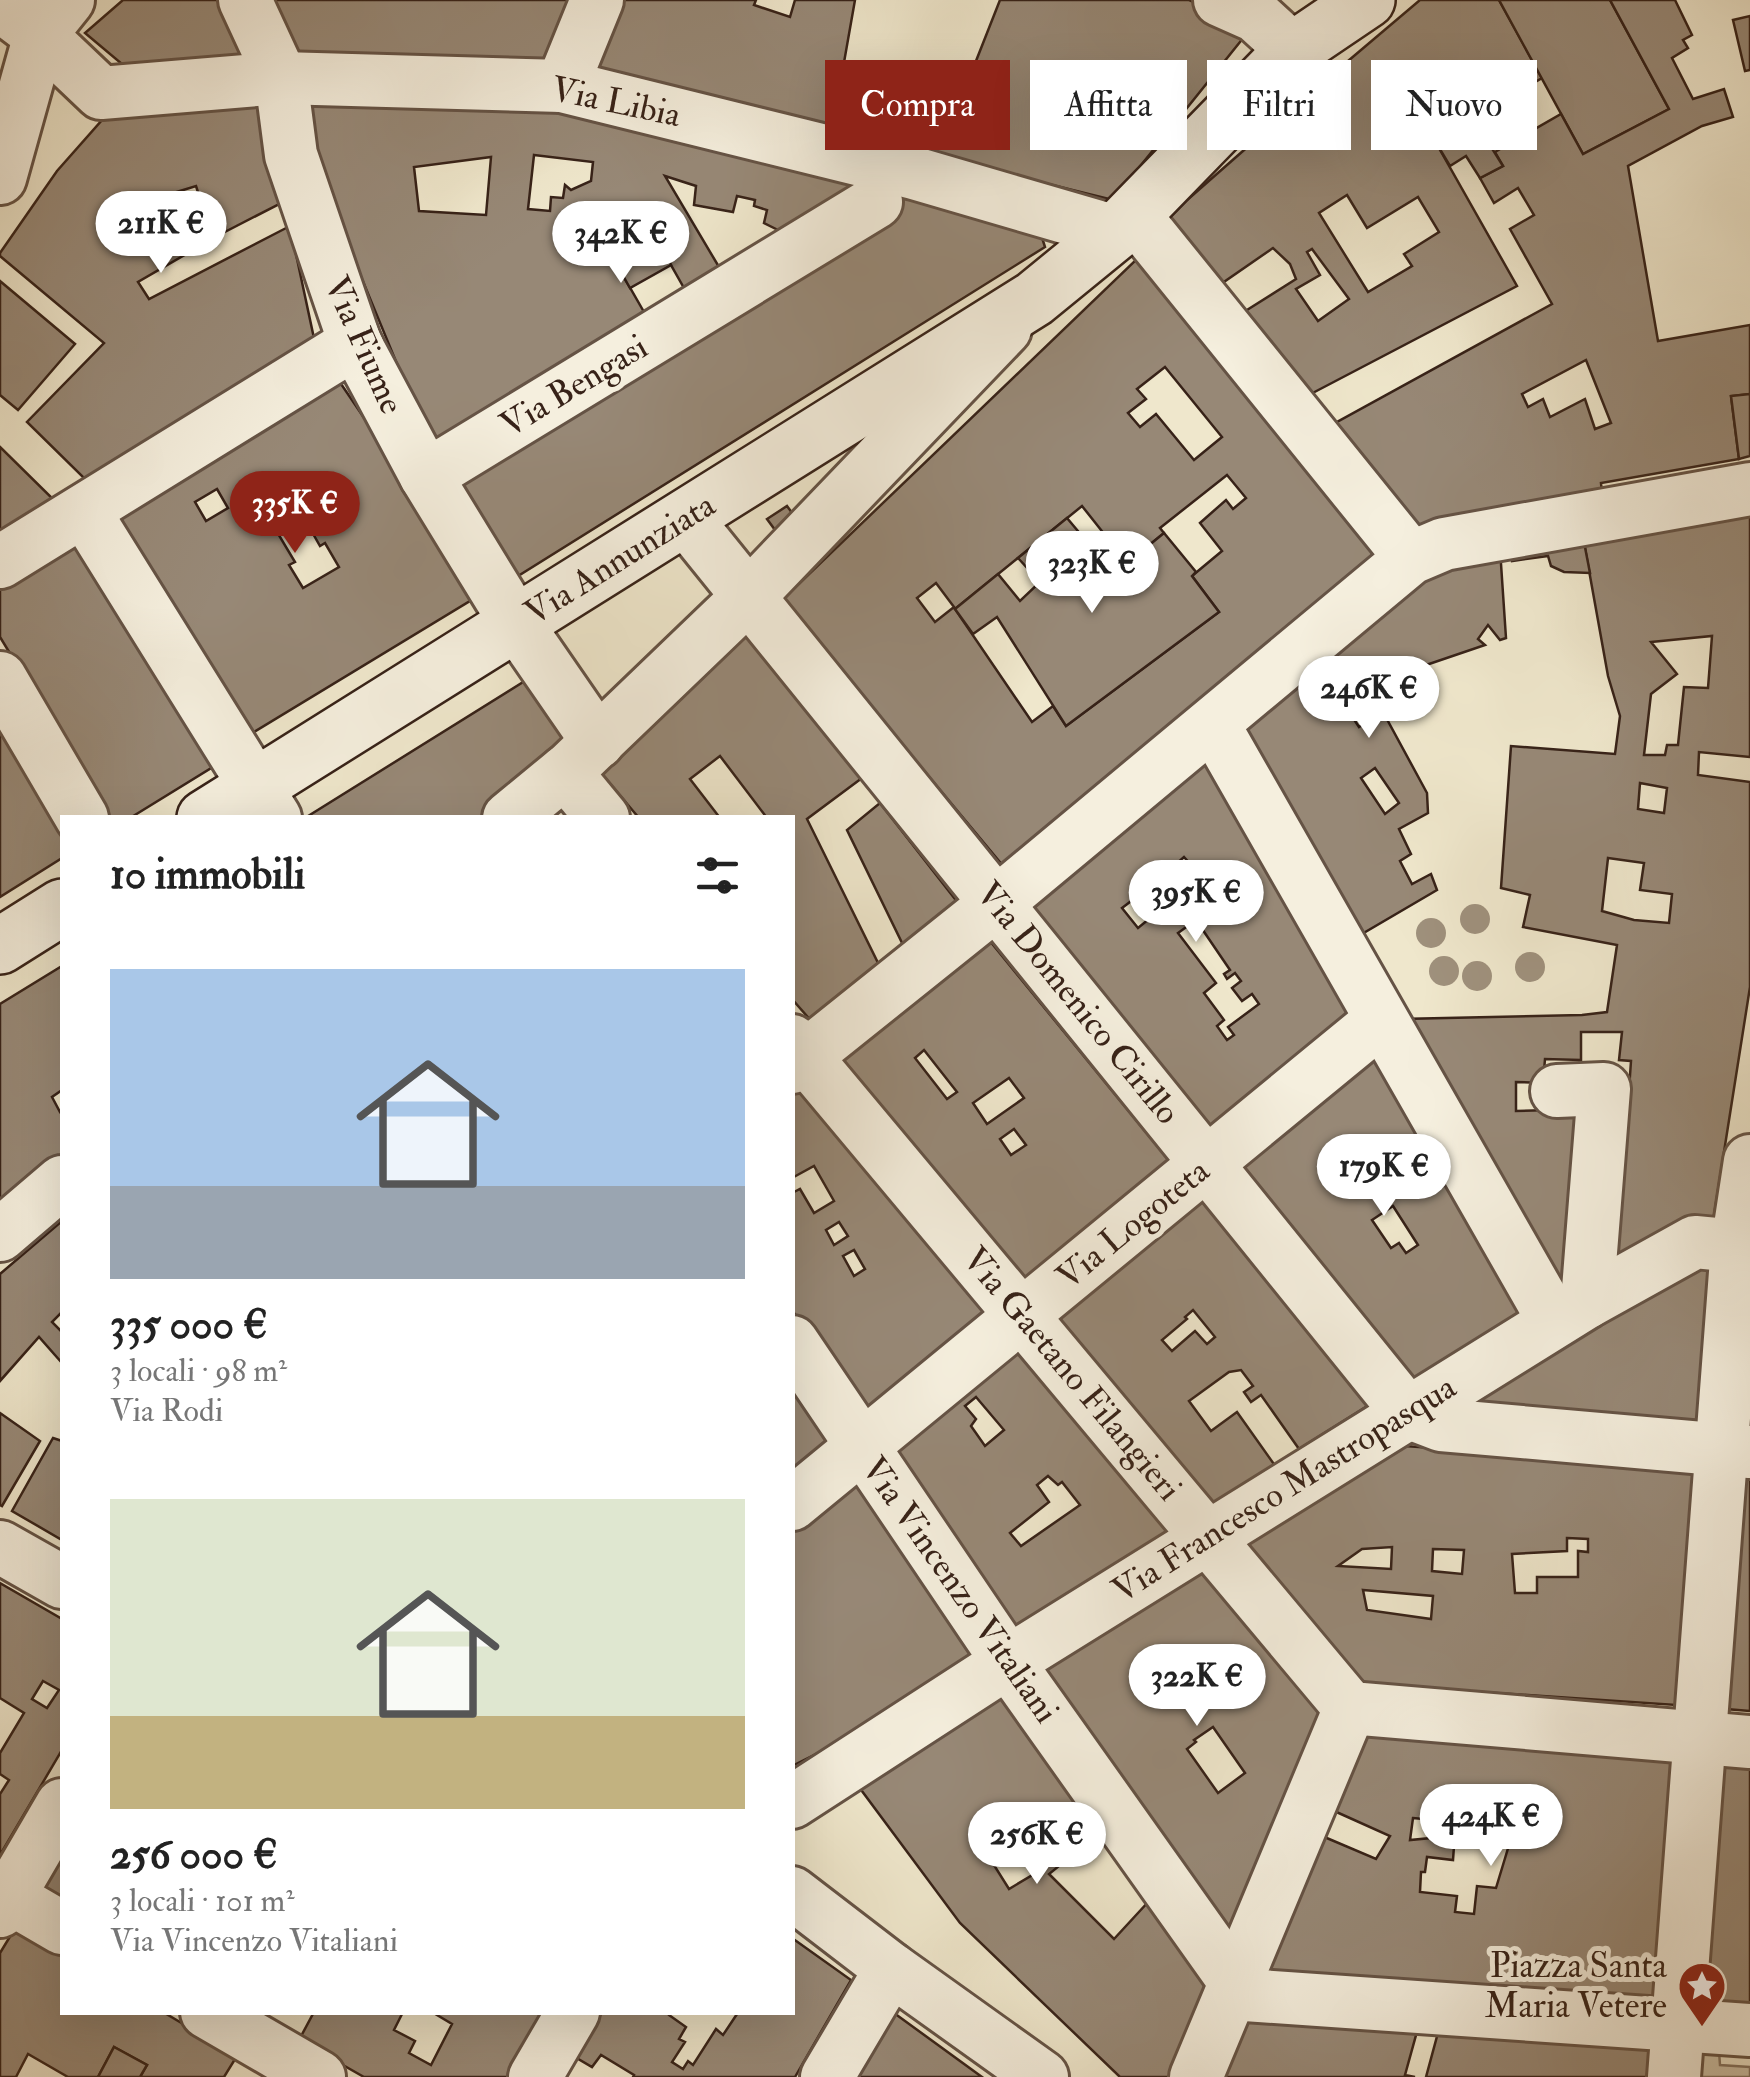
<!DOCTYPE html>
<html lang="it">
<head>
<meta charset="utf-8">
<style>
	:root { --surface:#fff; --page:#f6f6f6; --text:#222; --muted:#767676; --accent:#8f2418 }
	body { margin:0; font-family:"IM FELL Double Pica",serif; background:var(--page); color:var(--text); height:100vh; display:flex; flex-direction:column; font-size:38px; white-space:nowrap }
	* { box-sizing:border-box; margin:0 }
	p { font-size:32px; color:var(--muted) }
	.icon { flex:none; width:55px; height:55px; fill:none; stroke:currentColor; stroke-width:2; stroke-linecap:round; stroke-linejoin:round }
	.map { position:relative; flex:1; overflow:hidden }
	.details { position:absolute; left:60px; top:815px; width:735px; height:1200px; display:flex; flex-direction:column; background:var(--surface); border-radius:0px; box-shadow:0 10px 40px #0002 }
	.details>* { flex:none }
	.banner { position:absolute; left:825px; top:60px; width:775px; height:90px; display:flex; gap:20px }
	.price { position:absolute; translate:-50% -85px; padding:0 22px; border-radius:35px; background:#fff; color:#222; font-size:32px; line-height:65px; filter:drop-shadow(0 2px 5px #0008) }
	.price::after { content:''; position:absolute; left:50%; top:60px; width:30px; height:22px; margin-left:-15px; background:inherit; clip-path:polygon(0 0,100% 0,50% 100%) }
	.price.selected { background:var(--accent); color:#fff }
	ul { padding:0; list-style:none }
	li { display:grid; align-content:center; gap:20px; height:530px; padding:0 50px }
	li span { display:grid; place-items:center; height:310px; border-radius:0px; color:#555 }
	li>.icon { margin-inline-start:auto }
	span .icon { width:180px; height:180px; fill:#fffc; stroke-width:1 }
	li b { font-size:42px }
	h2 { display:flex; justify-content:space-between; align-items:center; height:120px; padding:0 50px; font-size:42px }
	.tag { padding:0 35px; border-radius:0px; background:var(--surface); box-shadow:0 10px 40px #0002; font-size:35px; line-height:90px }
	.tag.selected { background:var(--accent); color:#fff }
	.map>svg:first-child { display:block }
	.green { fill:#d0c6ad; stroke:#847462; stroke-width:2.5 }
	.building { fill:#978876; stroke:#372218; stroke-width:2.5; fill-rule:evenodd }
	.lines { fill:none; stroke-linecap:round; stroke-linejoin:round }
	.street-casing { stroke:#655345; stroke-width:58 }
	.secondary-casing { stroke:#372218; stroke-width:60 }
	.street { stroke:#f5efde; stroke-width:52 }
	.secondary { stroke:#f5efde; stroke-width:55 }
	.tree { fill:#9f917d }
	.labels { text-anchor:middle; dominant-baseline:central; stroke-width:10; stroke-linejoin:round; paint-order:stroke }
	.street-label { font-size:35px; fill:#372218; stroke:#f5efde }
	.poi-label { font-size:35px; fill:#372218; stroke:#f5efde; text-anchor:end }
</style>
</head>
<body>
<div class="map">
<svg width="1750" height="2077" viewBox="0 0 1750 2077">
	<rect width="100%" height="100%" fill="#efe7cc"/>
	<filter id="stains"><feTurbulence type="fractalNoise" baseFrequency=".002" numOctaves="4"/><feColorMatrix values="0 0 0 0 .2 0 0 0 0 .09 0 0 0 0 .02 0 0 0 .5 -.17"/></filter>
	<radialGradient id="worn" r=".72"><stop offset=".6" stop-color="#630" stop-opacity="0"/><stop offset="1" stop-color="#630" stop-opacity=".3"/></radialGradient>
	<path class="green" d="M1697,2050L1719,2051L1720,2065L1750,2067V2077H1687Z"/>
	<g class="building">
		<path d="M123,0H234L262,61L135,75L85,33Z"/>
		<path d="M261,0H575L550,60L288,59Z"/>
		<path d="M614,0H756L754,5L790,17L795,0H855L843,68L963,94L1000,0H1189L1252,27L1113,200L585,70Z"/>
		<path d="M1420,0H1499L1542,78L1435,141L1517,286L1305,397L1239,315L1296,279L1290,264L1273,248L1218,286L1164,223L1186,201L1276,122ZM1347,195L1367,228L1418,197L1439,232L1404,254L1412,266L1368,292L1319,213ZM1312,249L1349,299L1318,321L1296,289L1320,275L1307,252Z"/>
		<path d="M1499,0H1610L1669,109L1583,154Z"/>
		<path d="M1610,0H1675L1692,35L1683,40L1688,48L1672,58L1693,99L1724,89L1733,117L1702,126L1628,166L1658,341L1750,325V394L1731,396L1739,459L1601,483L1602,493L1411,534L1328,427L1552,304L1510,229L1534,215L1518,188L1494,203L1480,178L1503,166L1495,152L1561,114L1583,154L1669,109ZM1586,360L1611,423L1595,429L1585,399L1550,417L1543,399L1528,407L1522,394Z"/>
		<path d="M1750,16V70L1745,71L1733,20Z"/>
		<path d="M303,96L539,101L856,177L847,192L907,191L1038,225L1045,247L518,576L453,474L718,308L702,277L684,288L650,228L609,251L644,312L430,444L310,153ZM534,155L593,162L591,181L571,190L565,185L563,198L551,197L550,211L528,209ZM491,157L486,215L419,211L414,167ZM665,176L696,186L694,205L733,212L737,196L755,200L754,206L767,210L764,223L780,231L719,267Z"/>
		<path d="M263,99L285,201L219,235L138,282L149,299L290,226L315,343L89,483L27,422L104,343L0,256V253L57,171L103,119ZM196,186L203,208L160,221L148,208L167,195Z"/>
		<path d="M1453,131L1460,148L1483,134L1503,166L1480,178L1466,156L1450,166L1435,141Z"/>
		<path d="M650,228L671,265L630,288L609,251Z"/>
		<path d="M1140,256L1383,560L1004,867L782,600ZM1165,367L1222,437L1194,460L1156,414L1140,427L1128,413L1146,399L1137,389ZM1227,475L1246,498L1233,509L1226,500L1200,523L1222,551L1192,576L1219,612L1066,726L1053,706L1032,722L955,609L1082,506L1105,535L1091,546L1114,574L1164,533L1160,528ZM936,583L954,607L935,622L917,598Z"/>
		<path d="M0,281L75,344L18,410L0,395Z"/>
		<path d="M337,378L483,593L249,735L111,516ZM217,489L228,508L206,521L195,502ZM303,516L320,546L325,543L339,567L303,588L289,565L295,562L277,532Z"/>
		<path d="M1750,394V456L1739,459L1731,396Z"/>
		<path d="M0,447L58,504L0,539Z"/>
		<path d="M787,506L798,521L778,534L767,519Z"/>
		<path d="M1750,509V757L1699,752L1698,775L1750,782V987L1712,1228L1674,1223L1673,1231L1600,1269L1627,1119L1631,1061L1619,1060L1622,1032H1581V1060L1545,1059L1543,1083L1516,1082V1111L1588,1109L1576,1280L1556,1289L1401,1019L1582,1015L1607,1012L1617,945L1523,927L1530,895L1501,888L1511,746L1615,754L1620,716L1608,676L1583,537ZM1712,636L1708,688L1684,687L1678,745H1667L1665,755H1644L1651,694L1677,674L1651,642ZM1640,783L1667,788L1664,813L1638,809ZM1608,858L1644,863L1640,890L1672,894L1669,923L1634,920L1602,911Z"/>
		<path d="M1067,518L1114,574L1164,533L1196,572L1192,576L1219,612L1066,726L997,617L973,634L955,609L998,574L1020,601L1040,582L1018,558Z"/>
		<path d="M1583,537L1590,573L1564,572L1551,566L1548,556L1512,561L1510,547Z"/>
		<path d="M77,538L216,765L130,818H110L0,637V585Z"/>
		<path d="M1500,549L1506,638L1500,640L1488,625L1478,639L1485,645L1338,695L1359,727L1383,712L1427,793L1428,813L1399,829L1411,854L1400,861L1412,884L1431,874L1437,890L1355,938L1237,729L1446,561ZM1375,768L1399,803L1385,814L1361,778Z"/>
		<path d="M747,631L862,778L807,819L881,969L813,1023L792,999V818H767L720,756L690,779L720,818H639L601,773Z"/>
		<path d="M528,679L569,747L482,818H305Z"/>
		<path d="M0,715L62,820V858L0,897Z"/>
		<path d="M1206,755L1354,1015L1212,1129L1026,900ZM1184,857L1202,877L1183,894L1166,873ZM1151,886L1166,905L1138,928L1122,908ZM1196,920L1230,970L1224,974L1227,979L1235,973L1241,981L1232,988L1242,1001L1252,994L1259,1004L1228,1027L1234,1035L1227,1040L1217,1026L1224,1020L1204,993L1216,983L1178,933Z"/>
		<path d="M880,803L962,908L906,951L847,830Z"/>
		<path d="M985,935L1172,1164L1027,1284L834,1055ZM924,1050L957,1092L947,1099L915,1058ZM1009,1078L1024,1098L987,1124L973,1103ZM1014,1129L1026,1145L1011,1155L1000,1139Z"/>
		<path d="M62,966V1090L52,1097L60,1112L62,1111V1155L0,1206V1004Z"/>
		<path d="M1374,1047L1525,1312L1411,1381L1237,1162ZM1393,1206L1418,1245L1406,1253L1399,1243L1391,1248L1372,1220Z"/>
		<path d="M805,1081L997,1307L865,1421L792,1310V1189L794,1192L800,1189L814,1213L834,1201L814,1166L792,1178V1091ZM839,1222L848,1236L834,1245L826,1230ZM854,1250L865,1269L854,1276L843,1256Z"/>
		<path d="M1198,1194L1369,1405L1299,1449L1261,1395L1251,1402L1244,1392L1253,1386L1241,1370L1229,1372L1189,1401L1211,1431L1237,1412L1276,1467L1217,1508L1053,1315ZM1193,1310L1215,1337L1207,1344L1195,1331L1172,1351L1162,1340L1187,1319L1185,1317Z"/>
		<path d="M62,1221V1312L52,1322L62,1332V1363L39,1337L0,1381V1274Z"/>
		<path d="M1711,1259L1701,1432L1448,1406Z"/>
		<path d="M1024,1340L1181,1526L1008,1633L886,1454ZM976,1397L1004,1430L985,1446L971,1426L976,1419L965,1406ZM1048,1476L1058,1485L1062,1482L1080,1505L1021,1546L1010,1533L1049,1502L1037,1485Z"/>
		<path d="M792,1376L837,1444L792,1480Z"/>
		<path d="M0,1413L40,1441L2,1506L0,1505Z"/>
		<path d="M53,1438L62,1441V1540L12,1511Z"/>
		<path d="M1391,1445L1696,1467L1676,1705L1363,1684L1243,1540ZM1567,1538L1588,1539V1552L1578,1551V1577H1537V1593H1515L1512,1554L1567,1551ZM1392,1547L1391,1569L1338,1566L1362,1549ZM1433,1549L1464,1550L1462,1574L1432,1571ZM1363,1590L1433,1596L1431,1619L1367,1610Z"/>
		<path d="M1745,1474H1750V1711L1726,1709Z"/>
		<path d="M859,1476L981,1653L824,1750L792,1766V1531Z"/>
		<path d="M1214,1556L1333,1705L1231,1947L1034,1671ZM1213,1727L1245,1773L1218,1793L1187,1749L1196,1742L1194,1740Z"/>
		<path d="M0,1583L62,1619V1750L0,1855V1794L9,1780L0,1774V1753L24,1713L0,1698ZM43,1681L59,1690L47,1708L32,1699Z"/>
		<path d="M1004,1689L1101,1832L1049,1874L1114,1939L1150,1900L1211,1992L1175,2077H1120L960,1923L856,1783ZM1008,1812L1020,1831L1012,1837L1034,1874L1009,1889L987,1854L1003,1844L990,1823Z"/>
		<path d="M1370,1723L1674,1747L1656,2005L1263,1977L1322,1836L1376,1859L1390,1836L1332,1810ZM1413,1818L1444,1821L1441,1837L1410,1840ZM1472,1841L1509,1845L1496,1888L1477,1886L1474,1914L1455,1912L1457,1896L1420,1892L1421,1872H1425L1427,1857L1453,1860L1454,1846L1471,1847Z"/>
		<path d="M1724,1748L1750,1750V2013L1705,2009Z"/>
		<path d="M62,1847V1900L40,1887Z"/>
		<path d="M17,1925L62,1953V2012H163L237,2056L224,2077H140L147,2065L114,2047L98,2077H68L28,2054L16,2077H0V1953Z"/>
		<path d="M792,1938L851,1980L795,2077H633L634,2075L601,2055L592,2067L575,2057L602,2012H670L669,2015L686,2027L679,2039L685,2042L672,2062L683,2069L688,2061L693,2065L716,2029L723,2035L737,2014L734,2012H792Z"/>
		<path d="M314,2012H403L394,2030L415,2041L409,2053L431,2065L452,2024L432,2012H548L510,2077H364L299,2040Z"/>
		<path d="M894,2013L982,2077H856Z"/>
		<path d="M1243,2015L1418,2028L1405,2075L1415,2077H1217Z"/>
		<path d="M1439,2029L1652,2044L1649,2077H1426Z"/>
		<path d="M114,2047L147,2065L140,2077H98Z"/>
	</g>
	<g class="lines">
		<g class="street-casing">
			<g id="street">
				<path d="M245,0L281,78L291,155L355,343L426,476L516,623L598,742"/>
				<path d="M1220,0L1256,16L1293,50"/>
				<path d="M0,5L40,35L101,93L281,78L562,86L914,173L1116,232"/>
				<path d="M562,86L597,0"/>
				<path d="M0,178L40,35L68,0"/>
				<path d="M1134,215L1411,558"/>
				<path d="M426,476L876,202"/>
				<path d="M84,511L275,818"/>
				<path d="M685,518L1407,1412L1441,1425L1750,1452"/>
				<path d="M0,562L355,343"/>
				<path d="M0,678L82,818"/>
				<path d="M1213,724L1554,1321"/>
				<path d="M565,772L603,818"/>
				<path d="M509,818L571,767L749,596L1005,329"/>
				<path d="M792,1041L1350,1708"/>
				<path d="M792,1067L998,902L1411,558L1444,544L1750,489"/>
				<path d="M1557,1091L1604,1089L1587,1302"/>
				<path d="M0,1235L62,1182"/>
				<path d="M792,1342L1008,1662L1235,1982"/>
				<path d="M792,1504L1381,1020"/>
				<path d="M0,1547L62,1582"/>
				<path d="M1350,1708L1750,1742"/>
				<path d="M792,1802L1008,1662L1587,1302L1695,1242L1737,1246"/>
				<path d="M0,1892L62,1928"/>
				<path d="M792,1893L891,1969L1042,2077"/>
				<path d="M0,1911L62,1805"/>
				<path d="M1231,1994L1750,2030"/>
				<path d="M207,2012L319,2077"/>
				<path d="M535,2077L573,2012"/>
				<path d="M827,2077L891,1969"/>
				<path d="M1196,2077L1350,1708"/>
				<path d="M1674,2077L1737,1246L1750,1161"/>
			</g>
		</g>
		<g class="secondary-casing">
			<g id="secondary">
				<path d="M205,818L1034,299L1116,232L1293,50L1367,0"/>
				<path d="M0,946L62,907"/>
			</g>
		</g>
		<use href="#street" class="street"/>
		<use href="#secondary" class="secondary"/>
	</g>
	<g class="tree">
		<circle cx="1475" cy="919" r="15"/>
		<circle cx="1431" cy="933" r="15"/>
		<circle cx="1530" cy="967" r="15"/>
		<circle cx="1444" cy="971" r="15"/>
		<circle cx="1477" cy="976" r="15"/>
	</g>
	<defs>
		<g id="sight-pin" transform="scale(2.5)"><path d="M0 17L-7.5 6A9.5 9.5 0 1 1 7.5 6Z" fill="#8f2418" stroke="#f5efde"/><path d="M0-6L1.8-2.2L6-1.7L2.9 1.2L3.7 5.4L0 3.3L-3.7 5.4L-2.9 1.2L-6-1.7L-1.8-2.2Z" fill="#fff"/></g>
	</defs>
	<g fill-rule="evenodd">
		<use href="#sight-pin" x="1702" y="1986"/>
	</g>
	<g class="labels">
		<g class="street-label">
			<text transform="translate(616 102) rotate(12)">Via Libia</text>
			<text transform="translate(364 345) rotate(66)">Via Fiume</text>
			<text transform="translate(574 386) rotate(-31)">Via Bengasi</text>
			<text transform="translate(620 559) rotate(-32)">Via Annunziata</text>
			<text transform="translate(1078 1003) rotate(51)">Via Domenico Cirillo</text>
			<text transform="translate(1133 1224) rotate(-39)">Via Logoteta</text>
			<text transform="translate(1072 1374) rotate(50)">Via Gaetano Filangieri</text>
			<text transform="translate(1284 1489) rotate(-32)">Via Francesco Mastropasqua</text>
			<text transform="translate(960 1590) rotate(55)">Via Vincenzo Vitaliani</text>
		</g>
		<g class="poi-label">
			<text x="1667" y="1966">Piazza Santa<tspan x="1667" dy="40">Maria Vetere</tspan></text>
		</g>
	</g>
	<rect width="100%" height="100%" filter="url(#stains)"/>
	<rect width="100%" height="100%" fill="url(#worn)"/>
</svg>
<b class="price" style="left:161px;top:276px">211K €</b>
<b class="price" style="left:621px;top:286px">342K €</b>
<b class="price selected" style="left:295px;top:556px">335K €</b>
<b class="price" style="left:1092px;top:616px">323K €</b>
<b class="price" style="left:1369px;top:741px">246K €</b>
<b class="price" style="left:1196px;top:945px">395K €</b>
<b class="price" style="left:1384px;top:1219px">179K €</b>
<b class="price" style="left:1197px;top:1729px">322K €</b>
<b class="price" style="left:1491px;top:1869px">424K €</b>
<b class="price" style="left:1037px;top:1887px">256K €</b>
<div class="banner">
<a class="tag selected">Compra</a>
<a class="tag">Affitta</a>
<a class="tag">Filtri</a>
<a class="tag">Nuovo</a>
</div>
<section class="details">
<h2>10 immobili<svg class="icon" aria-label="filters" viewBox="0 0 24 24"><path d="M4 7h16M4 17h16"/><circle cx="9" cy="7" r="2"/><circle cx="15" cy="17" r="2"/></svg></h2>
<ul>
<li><span style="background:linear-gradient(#a9c7e8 70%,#9aa5b1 0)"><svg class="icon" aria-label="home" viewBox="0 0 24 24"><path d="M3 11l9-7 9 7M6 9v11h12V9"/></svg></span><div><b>335 000 €</b><p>3 locali · 98 m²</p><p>Via Rodi</p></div></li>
<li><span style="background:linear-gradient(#dfe7d0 70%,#c2b280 0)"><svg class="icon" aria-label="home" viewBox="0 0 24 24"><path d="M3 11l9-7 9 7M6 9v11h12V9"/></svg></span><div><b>256 000 €</b><p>3 locali · 101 m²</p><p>Via Vincenzo Vitaliani</p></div></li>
</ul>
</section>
</div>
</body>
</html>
